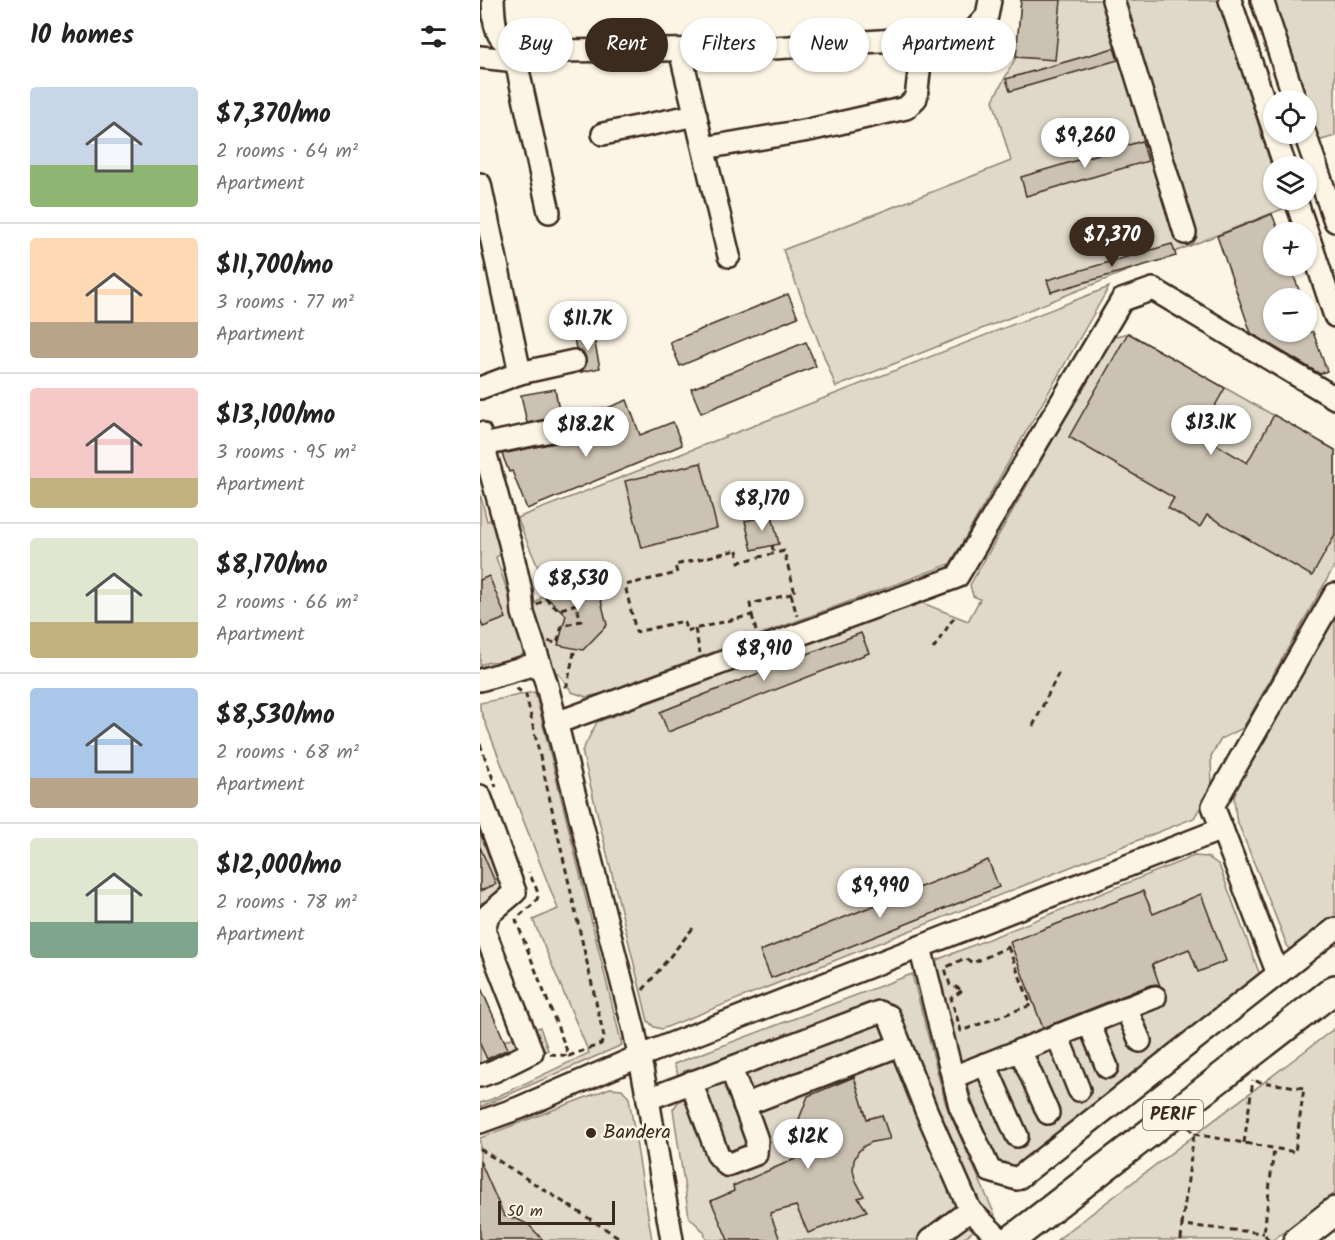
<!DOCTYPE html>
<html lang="en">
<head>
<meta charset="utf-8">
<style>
	:root { --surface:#fff; --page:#f6f6f6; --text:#222; --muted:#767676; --line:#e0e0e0; --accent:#3b2a1e }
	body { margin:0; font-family:Kalam,sans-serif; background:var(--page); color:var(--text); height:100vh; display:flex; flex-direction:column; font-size:22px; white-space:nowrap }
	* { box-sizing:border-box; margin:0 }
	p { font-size:20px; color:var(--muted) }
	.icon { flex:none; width:33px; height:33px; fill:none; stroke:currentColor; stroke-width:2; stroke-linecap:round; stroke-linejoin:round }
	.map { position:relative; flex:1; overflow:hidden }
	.panel { display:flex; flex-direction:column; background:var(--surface); width:480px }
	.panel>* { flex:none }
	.hud { position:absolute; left:18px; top:18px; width:570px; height:54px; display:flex; gap:12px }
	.tools { position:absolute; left:783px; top:90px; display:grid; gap:12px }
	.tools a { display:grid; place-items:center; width:54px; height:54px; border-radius:50%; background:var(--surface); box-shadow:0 2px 4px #0004; font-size:30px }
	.scale { position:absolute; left:18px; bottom:15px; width:117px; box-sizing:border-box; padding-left:6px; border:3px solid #3b2a1e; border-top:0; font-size:16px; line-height:21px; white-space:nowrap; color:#3b2a1e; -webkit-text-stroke:4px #fcf5e5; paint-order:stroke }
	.price { position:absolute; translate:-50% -51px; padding:0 14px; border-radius:21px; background:#fff; color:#222; font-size:20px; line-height:39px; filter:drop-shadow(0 2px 3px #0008) }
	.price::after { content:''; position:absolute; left:50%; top:36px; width:18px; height:14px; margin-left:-9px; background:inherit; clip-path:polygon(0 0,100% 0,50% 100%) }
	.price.current { background:var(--accent); color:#fff }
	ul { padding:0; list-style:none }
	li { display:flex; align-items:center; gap:18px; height:150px; padding:0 30px }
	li+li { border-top:2px solid var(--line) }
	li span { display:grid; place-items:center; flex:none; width:168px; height:120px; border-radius:6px; color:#555 }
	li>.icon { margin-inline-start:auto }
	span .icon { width:72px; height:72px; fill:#fffc; stroke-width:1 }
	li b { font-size:26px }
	h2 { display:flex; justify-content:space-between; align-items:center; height:72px; padding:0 30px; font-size:26px }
	.pill { padding:0 21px; border-radius:27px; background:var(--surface); box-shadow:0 2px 4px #0004; font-size:21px; line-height:54px }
	.pill.current { background:var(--accent); color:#fff }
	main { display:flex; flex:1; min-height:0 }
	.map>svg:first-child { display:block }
	.green { fill:#e0d8c8; stroke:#8e8173; stroke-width:1.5 }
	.building { fill:#ccc2b3; stroke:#3b2a1e; stroke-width:1.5 }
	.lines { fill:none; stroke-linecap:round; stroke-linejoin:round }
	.minor-casing { stroke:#3b2a1e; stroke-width:26 }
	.major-casing { stroke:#3b2a1e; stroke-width:32 }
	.path { stroke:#3b2a1e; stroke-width:3; stroke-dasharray:6 4.5; stroke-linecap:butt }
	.minor { stroke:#fcf5e5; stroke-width:21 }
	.major { stroke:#fcf5e5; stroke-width:27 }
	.poi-dot { fill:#3b2a1e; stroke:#fcf5e5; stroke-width:2 }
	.labels { text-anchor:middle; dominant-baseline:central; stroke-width:5; stroke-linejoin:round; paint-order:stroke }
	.shield { fill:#fcf5e5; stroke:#75675a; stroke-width:1.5 }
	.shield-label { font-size:18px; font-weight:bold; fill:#3b2a1e }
	.poi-label { font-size:20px; fill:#3b2a1e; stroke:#fcf5e5; text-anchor:start }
</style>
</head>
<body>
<main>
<section class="panel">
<h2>10 homes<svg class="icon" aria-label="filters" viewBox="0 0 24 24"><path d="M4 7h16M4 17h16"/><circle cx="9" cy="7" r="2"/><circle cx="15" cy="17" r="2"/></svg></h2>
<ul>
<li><span style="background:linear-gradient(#c9d6e8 65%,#8fb573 0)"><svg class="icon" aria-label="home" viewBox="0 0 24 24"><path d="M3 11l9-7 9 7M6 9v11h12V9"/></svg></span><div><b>$7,370/mo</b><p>2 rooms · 64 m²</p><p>Apartment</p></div></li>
<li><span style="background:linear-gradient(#ffd9b3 70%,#b9a48a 0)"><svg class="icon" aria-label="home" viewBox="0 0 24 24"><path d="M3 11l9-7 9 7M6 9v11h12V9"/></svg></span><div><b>$11,700/mo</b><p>3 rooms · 77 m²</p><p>Apartment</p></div></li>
<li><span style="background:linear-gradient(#f6c9c9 75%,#c2b280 0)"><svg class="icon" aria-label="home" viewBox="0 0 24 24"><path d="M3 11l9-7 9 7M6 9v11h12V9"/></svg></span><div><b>$13,100/mo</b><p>3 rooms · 95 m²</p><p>Apartment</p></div></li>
<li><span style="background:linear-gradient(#dfe7d0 70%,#c2b280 0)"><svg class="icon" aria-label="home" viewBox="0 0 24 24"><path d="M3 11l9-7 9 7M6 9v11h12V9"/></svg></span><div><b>$8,170/mo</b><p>2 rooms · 66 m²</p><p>Apartment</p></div></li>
<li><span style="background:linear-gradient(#a9c7e8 75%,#b9a48a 0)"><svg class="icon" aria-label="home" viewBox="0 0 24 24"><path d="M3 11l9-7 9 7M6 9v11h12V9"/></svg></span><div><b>$8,530/mo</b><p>2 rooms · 68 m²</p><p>Apartment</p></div></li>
<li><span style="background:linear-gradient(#dfe7d0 70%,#7fa58c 0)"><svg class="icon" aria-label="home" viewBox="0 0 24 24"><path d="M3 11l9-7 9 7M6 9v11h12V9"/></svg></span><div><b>$12,000/mo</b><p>2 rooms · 78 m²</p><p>Apartment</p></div></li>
</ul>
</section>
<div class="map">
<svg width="855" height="1240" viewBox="0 0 855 1240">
	<rect width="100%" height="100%" fill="#fcf5e5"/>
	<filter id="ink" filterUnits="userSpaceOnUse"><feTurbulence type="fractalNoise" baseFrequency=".0167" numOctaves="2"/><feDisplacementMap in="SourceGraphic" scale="12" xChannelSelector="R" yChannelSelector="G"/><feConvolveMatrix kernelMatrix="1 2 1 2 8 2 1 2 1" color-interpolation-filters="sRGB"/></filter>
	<g filter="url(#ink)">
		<g class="green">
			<path d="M541,0H740L793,172L794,200H802L805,208L356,387L303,250L531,161L513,100L536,57Z"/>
			<path d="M788,0H855V136L835,142L827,117L826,100H821Z"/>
			<path d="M629,287L470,564L120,694L106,697L92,692L79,674L70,669L49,609L68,591L37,518Z"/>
			<path d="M648,333L855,450V565L763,728L741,739L731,756L732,788L714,818L182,1029L174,1027L168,1021L102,751L117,722L440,602L488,621L500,599L493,596L490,585L632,337Z"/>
			<path d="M0,493L7,521L18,518L29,550L16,557L50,660L9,662L0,665Z"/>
			<path d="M855,617V920L811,955L756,818L754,797L760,778Z"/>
			<path d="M55,692L142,1045L0,1107V1103L12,1099L109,1053L53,920L78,909L0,709V703Z"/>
			<path d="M0,831L19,880L30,875L24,894L1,903L12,928L0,933Z"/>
			<path d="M714,856L728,857L739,865L780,975L722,1022L529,1170L521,1167L494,1106L473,1037L454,961Z"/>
			<path d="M432,974L466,1105L515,1215L481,1240H226L224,1232L209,1217L193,1109L199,1101L206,1097L194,1064Z"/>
			<path d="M0,986L24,1041L60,1027L68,1050L0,1078Z"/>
			<path d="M855,1028V1193L793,1240H577Z"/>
			<path d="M130,1088L142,1089L149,1098L172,1240H0V1138Z"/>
		</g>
		<g class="building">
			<path d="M541,0H581L575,60L536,57Z"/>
			<path d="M634,48L638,60L530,91L526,79Z"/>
			<path d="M662,141L668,161L546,196L541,177Z"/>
			<path d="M792,214L799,232H794V266H810L822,298H794V332H833L847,371L840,374L771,333L737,236Z"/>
			<path d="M692,244L696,256L571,292L567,280Z"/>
			<path d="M308,294L318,317L200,366L190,342Z"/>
			<path d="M648,333L745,388L719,434L767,463L794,415L855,450V535L832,576L727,515L720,527L688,508L694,498L589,437Z"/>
			<path d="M113,334L120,368L101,372L106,365V359L103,352L96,349L94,338Z"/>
			<path d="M326,342L336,366L221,413L211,389Z"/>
			<path d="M75,389L80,416L47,423L41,395Z"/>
			<path d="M147,400L160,435L193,422L202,445L47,509L32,471L29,472L22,454L127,432L132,430L136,425L137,418L134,412L127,408Z"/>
			<path d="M221,463L237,528L162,548L145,481Z"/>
			<path d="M292,515L299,544L272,550L265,521Z"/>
			<path d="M9,576L26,618L3,627L0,619V580Z"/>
			<path d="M85,576L118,588L127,625L103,650L78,645L86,615L64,595Z"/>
			<path d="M381,633L389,653L188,732L180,712Z"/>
			<path d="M0,847L16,884L0,891Z"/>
			<path d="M508,860L519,887L291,978L280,951Z"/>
			<path d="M663,891L673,914L721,894L746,961L718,972L709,949L672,964L680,986L676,984L670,985L563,1028L530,942Z"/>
			<path d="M0,986L28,1049L7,1059L0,1044Z"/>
			<path d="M374,1077L387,1119L402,1115L410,1139L392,1142L384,1146L378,1152L374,1160L373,1170L375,1179L384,1196L378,1198L387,1211L328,1233L316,1206L290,1213L300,1240H248L231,1201L254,1191L253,1186L322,1156L314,1132L328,1096Z"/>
			<path d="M0,1161L24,1216L37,1219L49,1225L63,1240H0Z"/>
		</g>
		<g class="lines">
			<g class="minor-casing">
				<g id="minor">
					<path d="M13,0C14,13 13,32 24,41L68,51L279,49L490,35L507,16L510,0"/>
					<path d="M633,0L705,233"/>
					<path d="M750,0L794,131"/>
					<path d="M782,0L815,100"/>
					<path d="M200,50L249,256"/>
					<path d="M0,57L36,61L69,212"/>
					<path d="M123,134L216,115"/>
					<path d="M794,134L805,166"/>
					<path d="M825,134L855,221"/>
					<path d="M224,148L329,130L426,108L436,98L443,38"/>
					<path d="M0,184L40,373"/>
					<path d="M816,200L855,316"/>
					<path d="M0,388L40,373L94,361"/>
					<path d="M0,433L30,543L41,591L43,613L66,682L154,1030L168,1099L192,1240"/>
					<path d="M3,445L124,420"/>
					<path d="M0,680L59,663"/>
					<path d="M76,723L477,577L642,300L673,289L855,398"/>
					<path d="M0,796L35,892L8,915L4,930L52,1052L14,1071L0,1076"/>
					<path d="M440,947L480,1106L510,1171L537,1179L855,929"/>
					<path d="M798,974L733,806L855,594"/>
					<path d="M646,1008L660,1041"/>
					<path d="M609,1023L627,1067"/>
					<path d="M577,1035L599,1090"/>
					<path d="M540,1050L568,1113"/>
					<path d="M505,1064L537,1136"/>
					<path d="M473,1077L675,997"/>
					<path d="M211,1082L238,1155L247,1165L276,1154L277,1140L251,1068"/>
					<path d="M168,1099L399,1012L409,1016L446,1110L490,1210L450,1240"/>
					<path d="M264,1105L420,1045"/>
					<path d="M0,1122L39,1108L160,1056L742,829"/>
					<path d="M490,1210L521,1240"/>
				</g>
			</g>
			<g class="major-casing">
				<g id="major">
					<path d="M531,1240L855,989"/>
					<path d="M818,1240L855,1211"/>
				</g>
			</g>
			<g class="path">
				<path d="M292,545L294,554"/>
				<path d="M257,550L259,562L304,551L315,593L270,604L272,615L206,631L204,621L156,632L145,585L197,573L195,565Z"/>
				<path d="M311,594L317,616"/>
				<path d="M65,598L78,610L96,604L101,621L82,626L77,643L61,640L51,611Z"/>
				<path d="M272,615L276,631"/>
				<path d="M215,629L220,653"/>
				<path d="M453,649L475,616"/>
				<path d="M84,687L87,685L95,648"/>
				<path d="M36,688L46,695L124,1037L121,1044L89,1056L36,920C41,912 59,903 58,895C57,887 51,879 49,872"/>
				<path d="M553,726L579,672"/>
				<path d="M0,744L16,787"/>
				<path d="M528,947L551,1005L481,1031L471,998L483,990L470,985L465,968L485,958L493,963Z"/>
				<path d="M163,990L213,928"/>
				<path d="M70,1054L89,1056"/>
				<path d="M714,1134L815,1152L824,1088L774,1081"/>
				<path d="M764,1143L773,1080"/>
				<path d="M0,1149L143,1240"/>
				<path d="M702,1225L714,1134L709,1127"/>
				<path d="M701,1240L702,1225L784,1233"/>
				<path d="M788,1240L784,1233L794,1149"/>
			</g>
			<use href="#minor" class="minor"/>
			<use href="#major" class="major"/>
		</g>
	</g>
	<circle class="poi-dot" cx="111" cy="1133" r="6"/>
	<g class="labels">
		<rect class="shield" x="663" y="1100" width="60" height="30" rx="4.5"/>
		<g class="shield-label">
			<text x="693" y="1115">PERIF</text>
		</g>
		<g class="poi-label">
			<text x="123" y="1133">Bandera</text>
		</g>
	</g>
</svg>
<div class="tools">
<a><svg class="icon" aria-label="locate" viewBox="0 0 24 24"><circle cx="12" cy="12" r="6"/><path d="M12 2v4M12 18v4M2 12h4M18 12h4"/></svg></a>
<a><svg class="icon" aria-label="layers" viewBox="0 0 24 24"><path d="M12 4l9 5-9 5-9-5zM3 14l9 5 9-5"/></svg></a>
<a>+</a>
<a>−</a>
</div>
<div class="scale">50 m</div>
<b class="price" style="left:605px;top:169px">$9,260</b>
<b class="price current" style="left:632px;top:268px">$7,370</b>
<b class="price" style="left:108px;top:352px">$11.7K</b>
<b class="price" style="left:731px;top:456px">$13.1K</b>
<b class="price" style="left:106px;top:458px">$18.2K</b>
<b class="price" style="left:282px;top:532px">$8,170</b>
<b class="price" style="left:98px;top:612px">$8,530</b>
<b class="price" style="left:284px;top:682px">$8,910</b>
<b class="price" style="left:400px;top:919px">$9,990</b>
<b class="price" style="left:328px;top:1170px">$12K</b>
<div class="hud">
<a class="pill">Buy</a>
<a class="pill current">Rent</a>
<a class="pill">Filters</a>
<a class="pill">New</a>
<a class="pill">Apartment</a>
</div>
</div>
</main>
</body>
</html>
